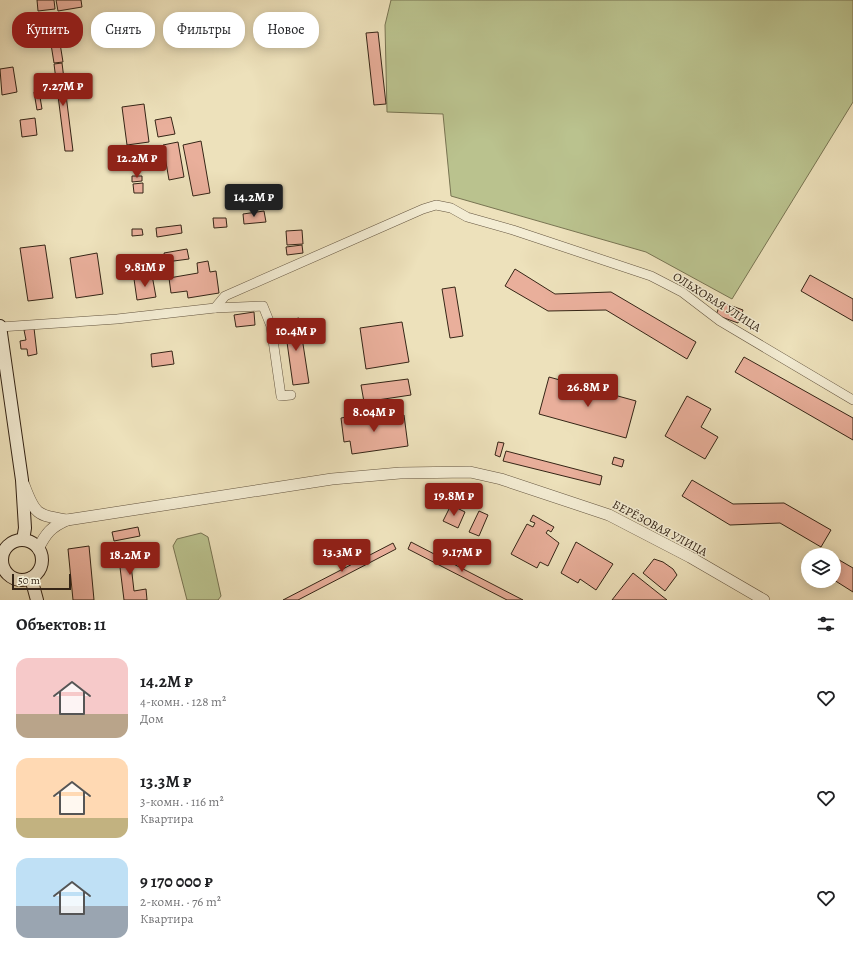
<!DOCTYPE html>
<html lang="ru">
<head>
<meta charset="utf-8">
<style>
	:root { --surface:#fff; --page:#f6f6f6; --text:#202124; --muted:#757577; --accent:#8f2418 }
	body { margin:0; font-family:Alegreya,serif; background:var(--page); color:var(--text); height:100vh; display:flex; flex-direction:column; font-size:15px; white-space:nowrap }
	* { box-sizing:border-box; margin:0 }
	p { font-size:13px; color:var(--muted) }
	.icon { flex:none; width:22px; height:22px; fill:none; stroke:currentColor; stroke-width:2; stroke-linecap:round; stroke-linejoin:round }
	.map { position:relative; height:600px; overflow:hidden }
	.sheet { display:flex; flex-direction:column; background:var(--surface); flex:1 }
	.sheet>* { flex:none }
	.banner { position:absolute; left:12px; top:12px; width:400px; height:36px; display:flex; gap:8px }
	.fabs { position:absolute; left:801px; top:548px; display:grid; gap:8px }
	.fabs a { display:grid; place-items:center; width:40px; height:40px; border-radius:50%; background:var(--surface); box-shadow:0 2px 10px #0003; font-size:20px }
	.scale { position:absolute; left:12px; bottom:10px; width:59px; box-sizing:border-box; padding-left:4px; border:2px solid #352516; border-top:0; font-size:11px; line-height:14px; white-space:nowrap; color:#352516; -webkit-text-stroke:3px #f3ecd3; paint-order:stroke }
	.price { position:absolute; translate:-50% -34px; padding:0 9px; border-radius:4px; background:var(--accent); color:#fff; font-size:13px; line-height:26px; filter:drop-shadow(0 1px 2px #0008) }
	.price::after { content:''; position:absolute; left:50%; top:24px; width:12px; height:9px; margin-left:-6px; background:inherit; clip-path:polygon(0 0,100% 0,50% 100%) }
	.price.selected { background:#222; color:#fff }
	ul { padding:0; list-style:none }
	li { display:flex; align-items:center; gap:12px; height:100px; padding:0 16px }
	li span { display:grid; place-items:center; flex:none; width:112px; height:80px; border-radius:12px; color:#555 }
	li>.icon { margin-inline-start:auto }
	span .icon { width:48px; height:48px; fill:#fffc; stroke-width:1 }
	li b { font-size:17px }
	h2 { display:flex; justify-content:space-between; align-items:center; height:48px; padding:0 16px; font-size:17px }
	.chip { padding:0 14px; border-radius:16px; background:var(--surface); box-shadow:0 2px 10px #0003; font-size:14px; line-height:36px }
	.chip.selected { background:var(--accent); color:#fff }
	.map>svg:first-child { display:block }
	.green { fill:#bac28e; stroke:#787452 }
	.building { fill:#e9af9b; stroke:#352516 }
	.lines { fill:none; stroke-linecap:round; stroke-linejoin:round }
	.minor-casing { stroke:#63543f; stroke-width:10 }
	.tertiary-casing { stroke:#63543f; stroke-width:12 }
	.secondary-casing { stroke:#352516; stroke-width:14 }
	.minor { stroke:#f3ecd3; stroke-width:9 }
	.tertiary { stroke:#f3ecd3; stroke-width:11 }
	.secondary { stroke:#f3ecd3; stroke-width:12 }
	.labels { text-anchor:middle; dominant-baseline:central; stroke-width:3; stroke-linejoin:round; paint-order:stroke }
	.street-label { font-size:12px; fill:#352516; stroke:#f3ecd3 }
</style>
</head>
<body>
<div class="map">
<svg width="853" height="600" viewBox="0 0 853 600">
	<rect width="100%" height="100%" fill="#ede1bb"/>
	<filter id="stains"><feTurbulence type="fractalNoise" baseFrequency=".005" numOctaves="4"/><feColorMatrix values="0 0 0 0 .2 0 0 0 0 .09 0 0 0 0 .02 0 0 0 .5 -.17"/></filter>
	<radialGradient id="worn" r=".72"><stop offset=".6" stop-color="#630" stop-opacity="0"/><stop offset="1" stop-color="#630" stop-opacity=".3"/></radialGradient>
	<g class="green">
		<path d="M391,0H853V102L732,299L646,252L451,196L443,114L387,112L385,25Z"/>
		<path d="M201,533L208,537L221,596L218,600H187L173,546L177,539Z"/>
	</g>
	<g class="building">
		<path d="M37,0H54L55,9L38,11Z"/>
		<path d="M56,0H81L82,7L58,11Z"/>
		<path d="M378,32L386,104L374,105L366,33Z"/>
		<path d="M59,37L63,62L54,63L50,38Z"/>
		<path d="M62,63L73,151H65L54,64Z"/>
		<path d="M13,67L17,92L2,95L0,69Z"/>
		<path d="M39,91L42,109L37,110L34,92Z"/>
		<path d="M144,104L149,142L127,145L122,107Z"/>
		<path d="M171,117L175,134L158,137L155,120Z"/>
		<path d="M35,118L37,135L22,137L20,120Z"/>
		<path d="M201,141L210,193L193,196L183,145Z"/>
		<path d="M178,142L184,177L169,180L163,145Z"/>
		<path d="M132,176H142V181L132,182Z"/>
		<path d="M143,183V193H134L133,184Z"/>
		<path d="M264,211L266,222L244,224L243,214Z"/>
		<path d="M213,218H226L227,227L214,228Z"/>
		<path d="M181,225L182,233L157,237L156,228Z"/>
		<path d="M132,229H142L143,235L132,236Z"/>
		<path d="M302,230L303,244L287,245L286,231Z"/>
		<path d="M45,245L53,298L28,301L20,248Z"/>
		<path d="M302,245L303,253L287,255L286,247Z"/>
		<path d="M187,249L189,259L166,262L164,253Z"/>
		<path d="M97,253L103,294L76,298L70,258Z"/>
		<path d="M208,261L210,272L216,271L219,293L188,298L187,291L171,293L169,278L198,273L197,263Z"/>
		<path d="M515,269L555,294L611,292L696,342L687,359L606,310L548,311L505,286Z"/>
		<path d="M152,275L156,297L137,300L134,279Z"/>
		<path d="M810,275L853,299V321L801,291Z"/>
		<path d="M455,287L463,336L450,338L442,289Z"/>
		<path d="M721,302L743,310L738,323L716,315Z"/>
		<path d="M254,312L255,325L236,327L234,315Z"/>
		<path d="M299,318L309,383L293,385L284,321Z"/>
		<path d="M402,322L409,362L366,369L360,328Z"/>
		<path d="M34,328L37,354L28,356L27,349H21L20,341L26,340L24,330Z"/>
		<path d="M172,351L174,364L152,367L151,354Z"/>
		<path d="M744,357L853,418V440L735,372Z"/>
		<path d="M549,377L636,401L626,438L539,414Z"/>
		<path d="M408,379L411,395L364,402L361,385Z"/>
		<path d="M687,396L711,409L701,427L718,437L705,459L665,436Z"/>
		<path d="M363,414L364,421L404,415L408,446L352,454L350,441L344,442L341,418Z"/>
		<path d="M498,442L504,443L500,457L495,455Z"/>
		<path d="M506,451L602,476L600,485L503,461Z"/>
		<path d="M614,457L624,460L622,467L612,464Z"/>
		<path d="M692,480L733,504L784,503L831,530L821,547L780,523L730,525L682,496Z"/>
		<path d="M451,505L465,512L458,528L443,521Z"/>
		<path d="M479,511L488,515L479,536L469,532Z"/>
		<path d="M533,515L554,527L551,532L548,530L546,533L559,543L548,566L540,562L537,568L511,554L527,524L533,527L535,523L530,521Z"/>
		<path d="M138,527L140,536L114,541L112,532Z"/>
		<path d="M411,542L523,600H507L408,549Z"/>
		<path d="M576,542L613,564L596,590L580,579L578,583L561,573Z"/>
		<path d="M393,543L396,549L298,600H283Z"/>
		<path d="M89,546L94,600H73L68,549Z"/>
		<path d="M141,548L142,555L130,556L134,591L146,589L147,600H124L118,551Z"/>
		<path d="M834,557L853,568V592L834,580Z"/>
		<path d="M654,559L663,562L673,569L677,575L665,591L643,573Z"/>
		<path d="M633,573L667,600H612Z"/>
	</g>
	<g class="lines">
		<g class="minor-casing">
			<g id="minor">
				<path d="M215,308L225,296L423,209L436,205L451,208L467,217L513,230L651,276L682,292L720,321L853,400"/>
				<path d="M0,327L117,319L215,308L263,306L271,326L281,396L291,395"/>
			</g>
		</g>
		<g class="tertiary-casing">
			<g id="tertiary">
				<path d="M24,485C35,515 37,515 67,520"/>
				<path d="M38,549C46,533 51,527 67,520L332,479L400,473L470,472L501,479L609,515L690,557L764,600"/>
			</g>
		</g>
		<g class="secondary-casing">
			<g id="secondary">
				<path d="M0,326L22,480L25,528L23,540"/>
				<circle cx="22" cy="560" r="20"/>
				<path d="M31,578L37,600"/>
			</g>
		</g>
		<use href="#minor" class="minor"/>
		<use href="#tertiary" class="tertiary"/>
		<use href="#secondary" class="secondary"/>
	</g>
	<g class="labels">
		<g class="street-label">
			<text transform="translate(717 302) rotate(32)">ОЛЬХОВАЯ УЛИЦА</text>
			<text transform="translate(660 528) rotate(28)">БЕРЁЗОВАЯ УЛИЦА</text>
		</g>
	</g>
	<rect width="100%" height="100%" filter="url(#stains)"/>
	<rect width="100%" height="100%" fill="url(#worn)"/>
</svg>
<div class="fabs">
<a><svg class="icon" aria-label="layers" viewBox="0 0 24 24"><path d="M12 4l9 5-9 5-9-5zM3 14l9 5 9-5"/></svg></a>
</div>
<div class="scale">50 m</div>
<b class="price" style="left:63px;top:107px">7.27M ₽</b>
<b class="price" style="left:137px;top:179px">12.2M ₽</b>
<b class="price selected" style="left:254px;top:218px">14.2M ₽</b>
<b class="price" style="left:145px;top:288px">9.81M ₽</b>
<b class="price" style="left:296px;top:352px">10.4M ₽</b>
<b class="price" style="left:588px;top:408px">26.8M ₽</b>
<b class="price" style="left:374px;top:433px">8.04M ₽</b>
<b class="price" style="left:454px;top:517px">19.8M ₽</b>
<b class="price" style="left:342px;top:573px">13.3M ₽</b>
<b class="price" style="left:462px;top:573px">9.17M ₽</b>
<b class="price" style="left:130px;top:576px">18.2M ₽</b>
<div class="banner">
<a class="chip selected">Купить</a>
<a class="chip">Снять</a>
<a class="chip">Фильтры</a>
<a class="chip">Новое</a>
</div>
</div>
<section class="sheet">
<h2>Объектов: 11<svg class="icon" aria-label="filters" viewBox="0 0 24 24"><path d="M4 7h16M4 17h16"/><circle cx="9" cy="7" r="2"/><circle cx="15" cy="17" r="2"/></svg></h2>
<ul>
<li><span style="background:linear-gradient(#f6c9c9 70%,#b9a48a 0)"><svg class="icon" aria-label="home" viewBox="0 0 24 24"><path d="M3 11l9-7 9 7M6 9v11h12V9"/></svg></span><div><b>14.2M ₽</b><p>4-комн. · 128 m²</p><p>Дом</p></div><svg class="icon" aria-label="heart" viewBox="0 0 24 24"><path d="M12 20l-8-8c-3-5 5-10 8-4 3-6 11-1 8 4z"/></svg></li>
<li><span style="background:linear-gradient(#ffd9b3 75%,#c2b280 0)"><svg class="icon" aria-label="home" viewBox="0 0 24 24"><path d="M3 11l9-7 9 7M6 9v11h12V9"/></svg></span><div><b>13.3M ₽</b><p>3-комн. · 116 m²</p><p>Квартира</p></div><svg class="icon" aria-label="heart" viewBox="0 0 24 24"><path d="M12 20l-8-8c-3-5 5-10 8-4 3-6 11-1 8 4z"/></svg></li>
<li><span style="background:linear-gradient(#bfe0f5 60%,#9aa5b1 0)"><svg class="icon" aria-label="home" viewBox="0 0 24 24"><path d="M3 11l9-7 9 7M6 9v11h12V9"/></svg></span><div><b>9 170 000 ₽</b><p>2-комн. · 76 m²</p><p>Квартира</p></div><svg class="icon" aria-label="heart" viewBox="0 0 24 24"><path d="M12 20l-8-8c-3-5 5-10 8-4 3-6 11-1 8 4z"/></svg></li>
</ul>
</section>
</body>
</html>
